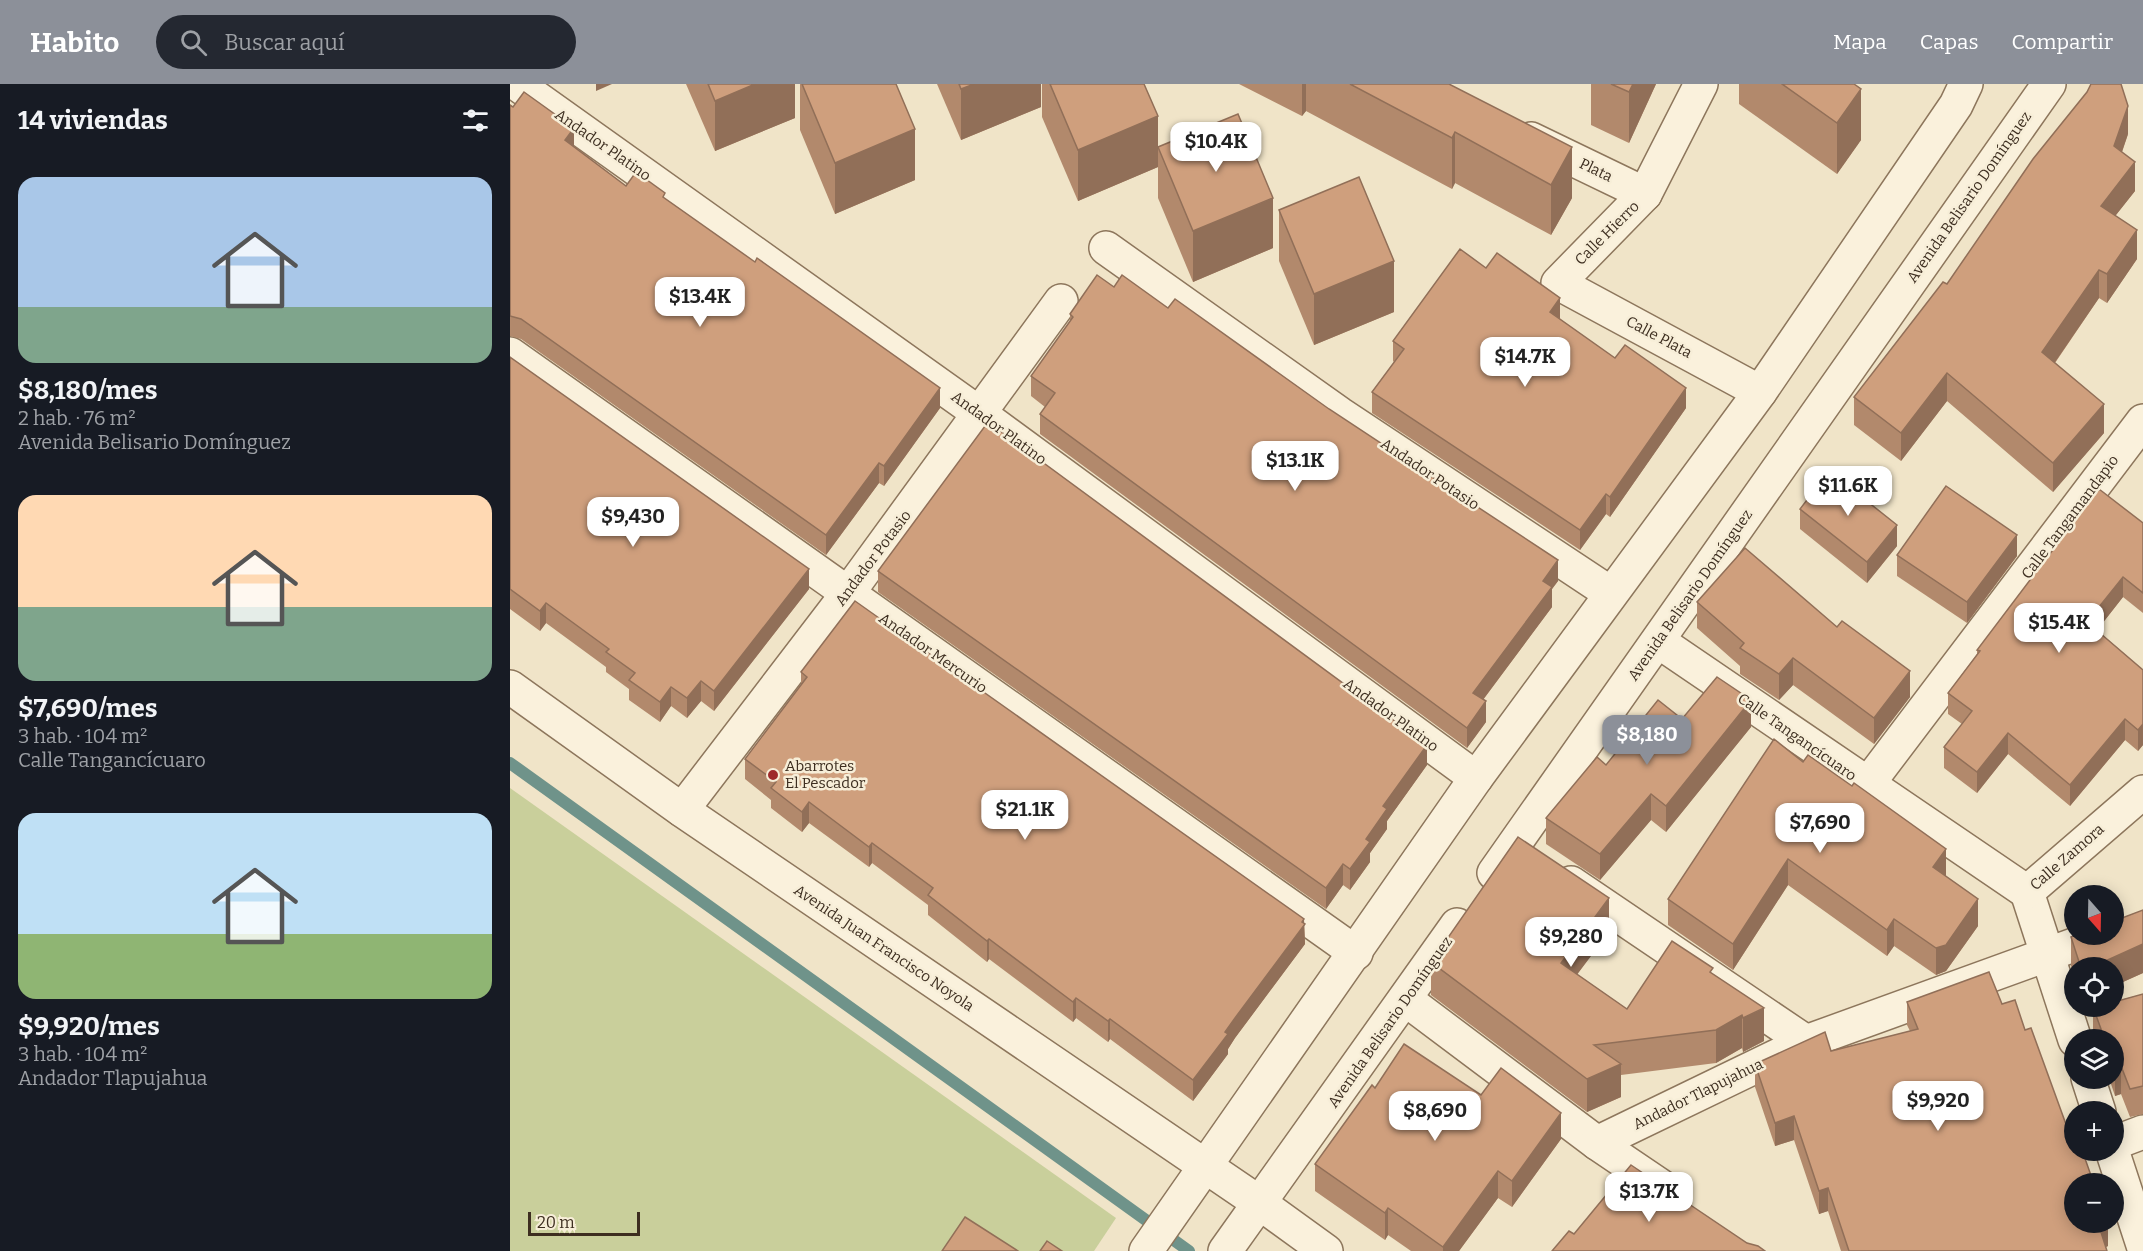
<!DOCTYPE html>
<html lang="es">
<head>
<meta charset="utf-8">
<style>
	:root { --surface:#171b24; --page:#242831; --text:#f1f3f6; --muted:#9ea1a6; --accent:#8c9099 }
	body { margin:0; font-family:Bitter,serif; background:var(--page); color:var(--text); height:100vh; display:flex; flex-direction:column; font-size:22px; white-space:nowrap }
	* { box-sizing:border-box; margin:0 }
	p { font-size:20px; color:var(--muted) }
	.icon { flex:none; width:33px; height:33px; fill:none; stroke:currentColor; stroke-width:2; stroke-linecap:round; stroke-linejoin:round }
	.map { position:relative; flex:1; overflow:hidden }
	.drawer { display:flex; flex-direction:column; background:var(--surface); width:510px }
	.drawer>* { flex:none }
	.needle { width:39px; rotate:160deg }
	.buttons { position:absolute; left:1554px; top:801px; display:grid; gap:12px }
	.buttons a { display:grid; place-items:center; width:60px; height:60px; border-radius:50%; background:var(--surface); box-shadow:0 3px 15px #0003; font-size:30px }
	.scale { position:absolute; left:18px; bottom:15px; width:112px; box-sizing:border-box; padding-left:6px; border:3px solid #3d2e20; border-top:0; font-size:16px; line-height:21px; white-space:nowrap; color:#3d2e20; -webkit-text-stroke:4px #f7eed8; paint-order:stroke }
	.price { position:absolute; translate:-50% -51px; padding:0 14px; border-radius:12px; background:#fff; color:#222; font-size:20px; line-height:39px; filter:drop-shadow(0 2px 3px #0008) }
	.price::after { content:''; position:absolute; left:50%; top:36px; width:18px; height:14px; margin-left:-9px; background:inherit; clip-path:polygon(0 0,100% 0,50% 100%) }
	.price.current { background:var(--accent); color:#fff }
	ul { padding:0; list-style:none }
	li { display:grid; align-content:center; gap:12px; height:318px; padding:0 18px }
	li span { display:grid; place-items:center; height:186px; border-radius:18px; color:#555 }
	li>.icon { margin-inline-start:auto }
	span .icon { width:108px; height:108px; fill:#fffc; stroke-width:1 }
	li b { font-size:26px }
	h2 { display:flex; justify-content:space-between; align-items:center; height:72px; padding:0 18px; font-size:26px }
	header { display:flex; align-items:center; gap:36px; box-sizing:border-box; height:84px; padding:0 30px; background:var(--accent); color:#fff }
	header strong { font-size:28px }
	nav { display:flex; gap:33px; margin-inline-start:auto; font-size:21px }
	.search { width:420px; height:54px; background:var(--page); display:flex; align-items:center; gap:15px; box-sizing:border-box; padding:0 21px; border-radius:33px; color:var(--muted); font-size:22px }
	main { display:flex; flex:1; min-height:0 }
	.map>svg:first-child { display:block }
	.green { fill:#c9cf9b }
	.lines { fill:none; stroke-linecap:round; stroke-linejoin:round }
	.stream { stroke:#6f938a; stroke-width:12 }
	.minor-casing { stroke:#8d765c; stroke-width:36 }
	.minor { stroke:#faf1dc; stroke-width:33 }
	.wall { fill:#b2896c }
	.shaded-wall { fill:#916f58 }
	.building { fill:#cf9f7d; stroke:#916f58; stroke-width:1.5 }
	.poi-dot { fill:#9e2a2b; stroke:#f7eed8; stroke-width:2 }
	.labels { text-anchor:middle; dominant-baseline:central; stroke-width:5; stroke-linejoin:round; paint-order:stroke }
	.street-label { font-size:15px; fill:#3d2e20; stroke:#f7eed8 }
	.poi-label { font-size:15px; fill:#3d2e20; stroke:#f7eed8; text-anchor:start }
</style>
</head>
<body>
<header>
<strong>Habito</strong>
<div class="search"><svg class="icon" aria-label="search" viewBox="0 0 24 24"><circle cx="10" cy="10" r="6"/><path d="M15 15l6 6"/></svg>Buscar aquí</div>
<nav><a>Mapa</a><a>Capas</a><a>Compartir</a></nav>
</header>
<main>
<section class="drawer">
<h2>14 viviendas<svg class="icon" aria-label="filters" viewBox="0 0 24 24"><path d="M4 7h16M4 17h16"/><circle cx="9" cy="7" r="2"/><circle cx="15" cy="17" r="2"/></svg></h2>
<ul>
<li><span style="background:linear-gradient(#a9c7e8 70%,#7fa58c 0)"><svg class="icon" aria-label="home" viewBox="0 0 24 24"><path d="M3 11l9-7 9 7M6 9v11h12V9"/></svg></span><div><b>$8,180/mes</b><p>2 hab. · 76 m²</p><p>Avenida Belisario Domínguez</p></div></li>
<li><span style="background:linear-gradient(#ffd9b3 60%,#7fa58c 0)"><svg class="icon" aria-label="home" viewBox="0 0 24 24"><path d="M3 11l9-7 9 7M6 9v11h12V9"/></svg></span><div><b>$7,690/mes</b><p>3 hab. · 104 m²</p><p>Calle Tangancícuaro</p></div></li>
<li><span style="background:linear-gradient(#bfe0f5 65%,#8fb573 0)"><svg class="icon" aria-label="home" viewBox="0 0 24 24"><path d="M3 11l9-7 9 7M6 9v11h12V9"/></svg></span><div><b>$9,920/mes</b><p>3 hab. · 104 m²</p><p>Andador Tlapujahua</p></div></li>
</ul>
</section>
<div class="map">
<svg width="1633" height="1167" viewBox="0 0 1633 1167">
	<rect width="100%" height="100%" fill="#f0e4c8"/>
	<path class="green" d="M0,704L606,1134L584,1167H0Z"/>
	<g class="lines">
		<path class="stream" d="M0,679L679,1167"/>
		<g class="minor-casing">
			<g id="minor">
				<path d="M7,0L470,330L966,694"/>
				<path d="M1191,0L1135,110L1048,199L1250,308"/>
				<path d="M1021,55L1135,110"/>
				<path d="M596,164L830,330L1100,509"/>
				<path d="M0,270L846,869"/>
				<path d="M1148,557L1517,808"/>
				<path d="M0,603L172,726L751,1120L816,1167"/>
				<path d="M1357,701L1633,337"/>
				<path d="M172,726L338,509L551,217"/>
				<path d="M984,789L1539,0"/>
				<path d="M1061,799L1296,958"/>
				<path d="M1517,808L1565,956"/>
				<path d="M1517,808L1633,708"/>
				<path d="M895,915L1087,1059L1158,1107"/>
				<path d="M1578,994L1589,1028"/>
				<path d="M1087,1059L1296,958L1594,850"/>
				<path d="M1604,1059L1633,1048"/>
				<path d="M1602,1066L1633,1161"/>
				<path d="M636,1167L966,694L1250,308L1446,21L1456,0"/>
				<path d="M715,1167L947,841"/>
			</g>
		</g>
		<use href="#minor" class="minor"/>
	</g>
	<g class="wall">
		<path d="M176,0H285V34L205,67Z"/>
		<path d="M290,0H386L405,96L325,130L290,46Z"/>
		<path d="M427,0H531V23L451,56Z"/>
		<path d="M532,0H634L648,83L568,117L532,33Z"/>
		<path d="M729,0H939L1062,114L1041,151L945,99L942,105L796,27L792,32Z"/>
		<path d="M1081,0H1146L1119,59L1081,41Z"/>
		<path d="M1229,0H1344L1351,56L1327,90L1229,20Z"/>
		<path d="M0,21L64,62L116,102L155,115L430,324L374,402L369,399L316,471L11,255L0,252Z"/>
		<path d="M1618,50L1612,68L1625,107L1605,132L1627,175L1597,219L1589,214L1545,279L1594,349L1543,408L1437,317L1391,377L1344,341V313L1437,200Z"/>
		<path d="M648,63L763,164L683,198L648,114Z"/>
		<path d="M769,126L884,228L804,261L769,177Z"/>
		<path d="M976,184L1176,324L1100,433L1096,430L1070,466L862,329V308L884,278L883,277V257Z"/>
		<path d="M604,203L658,224L1048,497L1042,505V523L973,616L976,638L957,664L530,350V330L535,323L521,312V292L560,238V230Z"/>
		<path d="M0,273L299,505L204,627L191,617L177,634L161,622L150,638L119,616V605L96,588V583L36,539L30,547L0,525Z"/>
		<path d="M1290,425L1387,462L1357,499L1290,445Z"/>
		<path d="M1633,439V529L1613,513L1587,546L1633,586V661L1628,667L1615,656L1560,722L1498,670L1467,709L1434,684V663L1452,640L1438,630V609L1467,570V566Z"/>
		<path d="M1387,471L1507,472L1457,539L1387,492Z"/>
		<path d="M368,487L917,681L877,737V745L860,769V778L840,806L833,801L816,825L368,508Z"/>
		<path d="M1187,518L1400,613L1364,660L1283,601L1269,616L1230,590V582L1187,544Z"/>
		<path d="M291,588L794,839L795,860L725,954L718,965V970L683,1017L600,955L598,958L566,934L563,938L479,875L477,878L418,831V821L362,779L359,783L299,739L292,748L261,724V716L235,695V675L291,601Z"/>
		<path d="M1172,635L1241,643L1156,748L1141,736L1090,796L1036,760V734L1096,681Z"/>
		<path d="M1293,678L1436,792H1435L1468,842L1436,887L1426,891L1384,862L1377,872L1278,801L1223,886L1158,841V815Z"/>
		<path d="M1633,826V889L1604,902V884H1564V894L1561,882V853Z"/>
		<path d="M1099,848L1067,890L1117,925L1203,890L1254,957L1233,968L1232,964L1206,979L1111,991V1013L1077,1028L921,911V878Z"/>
		<path d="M1633,910V1030L1620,1033L1611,1010L1605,1012L1599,994H1604V956H1585L1583,951V923Z"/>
		<path d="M1397,918L1492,920L1515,946L1598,1162L1596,1163L1597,1167H1331L1318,1127L1309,1130L1284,1056L1265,1062L1245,1003V980L1321,967L1400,947L1397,941Z"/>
		<path d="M865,1004L971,1011L1051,1055L1002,1123L988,1114L949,1167H901L878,1151L875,1156L805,1107V1080Z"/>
	</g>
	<g class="shaded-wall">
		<path d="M86,0H102L86,7Z"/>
		<path d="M245,0H285V34L205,67V17Z"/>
		<path d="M464,0H531V23L451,56V5Z"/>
		<path d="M792,0H796V27L792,32Z"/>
		<path d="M1123,0H1146L1119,59V8Z"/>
		<path d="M1351,5V56L1327,90V39Z"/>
		<path d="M1618,22V50L1604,91V62Z"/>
		<path d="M648,32V83L568,117V66Z"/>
		<path d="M64,44V64L55,56Z"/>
		<path d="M405,45V96L325,130V79Z"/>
		<path d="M945,48V99L942,105V54Z"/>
		<path d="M1062,63V114L1041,151V101Z"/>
		<path d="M1625,78V107L1591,150V122Z"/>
		<path d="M763,114V164L683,198V147Z"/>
		<path d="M1627,146V175L1597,219V190Z"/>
		<path d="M884,177V228L804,261V210Z"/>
		<path d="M1589,186V214L1532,297V268Z"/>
		<path d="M1050,214V235L1040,228Z"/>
		<path d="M1437,289V317L1391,377V349Z"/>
		<path d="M430,304V324L374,402V382Z"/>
		<path d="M1176,304V324L1100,433V413Z"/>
		<path d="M1594,320V349L1543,408V379Z"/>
		<path d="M369,379V399L316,471V451Z"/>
		<path d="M1096,410V430L1070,466V446Z"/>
		<path d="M1387,441V462L1357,499V478Z"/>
		<path d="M1507,451V472L1457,539V518Z"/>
		<path d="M1048,476V497L1042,505V523L963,629V609L1033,497Z"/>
		<path d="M299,485V505L204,627V607Z"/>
		<path d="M1613,493V513L1577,559V538Z"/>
		<path d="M36,519V539L30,547V527Z"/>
		<path d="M1283,574V601L1269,616V590Z"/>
		<path d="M1400,587V613L1364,660V634Z"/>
		<path d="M191,597V617L177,634V614Z"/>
		<path d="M161,603V622L150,638V618Z"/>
		<path d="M1241,616V643L1156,748V722Z"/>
		<path d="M976,617V638L957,664V644Z"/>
		<path d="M1615,635V656L1560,722V701Z"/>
		<path d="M1633,640V661L1628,667V646Z"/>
		<path d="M1498,649V670L1467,709V688Z"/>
		<path d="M917,661V681L877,737V745L860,769V778L840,806V785L873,722Z"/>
		<path d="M1141,710V736L1090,796V770Z"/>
		<path d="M299,718V739L292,748V728Z"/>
		<path d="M362,759V779L359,783V763Z"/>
		<path d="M1436,765V792L1423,810V783Z"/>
		<path d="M1278,775V801L1223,886V860Z"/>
		<path d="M833,780V801L816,825V804Z"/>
		<path d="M1099,814V848L1051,912V879Z"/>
		<path d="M1468,815V842L1436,887L1426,891V864Z"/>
		<path d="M794,835L795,860L725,954L718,965V970L683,1017V996L725,934Z"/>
		<path d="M1384,835V862L1377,872V846Z"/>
		<path d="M479,855V875L477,878V857Z"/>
		<path d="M1633,860V889L1604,902V884H1580Z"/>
		<path d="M566,914V934L563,938V918Z"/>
		<path d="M1254,924V957L1233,968V934Z"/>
		<path d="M1232,931V964L1206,979V946Z"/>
		<path d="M600,935V955L598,958V937Z"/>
		<path d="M1111,980V1013L1077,1028V995Z"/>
		<path d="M1611,982V1010L1605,1012V984Z"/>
		<path d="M1051,1029V1055L1002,1123V1097Z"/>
		<path d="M1284,1032V1056L1265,1062V1039Z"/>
		<path d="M988,1087V1114L949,1167H933V1163Z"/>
		<path d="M1318,1104V1127L1309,1130V1107Z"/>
		<path d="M878,1124V1151L875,1156V1129Z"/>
		<path d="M1598,1139V1162L1589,1166V1142Z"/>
	</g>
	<g class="building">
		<path d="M198,0H245L205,17Z"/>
		<path d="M292,0H386L405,45L325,79Z"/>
		<path d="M449,0H464L451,5Z"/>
		<path d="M540,0H634L648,32L568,66Z"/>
		<path d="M840,0H939L1062,63L1041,101L945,48L942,54Z"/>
		<path d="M1101,0H1123L1119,8Z"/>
		<path d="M1272,0H1344L1351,5L1327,39Z"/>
		<path d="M1581,0H1611L1618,22L1604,62L1625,78L1591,122L1627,146L1597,190L1589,186L1532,268L1594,320L1543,379L1437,289L1391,349L1344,313L1433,198L1437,200L1523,75L1577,8Z"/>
		<path d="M14,8L64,44L55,56L116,102L126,88L155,109L153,113L245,178L247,174L430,304L374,382L369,379L316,451L11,235L0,232V21L3,23Z"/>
		<path d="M728,30L763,114L683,147L648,63Z"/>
		<path d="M849,93L884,177L804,210L769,126Z"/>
		<path d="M950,165L976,184L987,169L1050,214L1040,228L1105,274L1115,261L1176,304L1100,413L1096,410L1070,446L862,308L894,265L883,257Z"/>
		<path d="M587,191L604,203L612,191L658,224L665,215L819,325L1048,476L1033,497L1042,503L963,609L976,617L957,644L530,330L545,309L521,292L563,233L560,230Z"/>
		<path d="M0,273L299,485L204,607L191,597L177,614L161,603L150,618L119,596L125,589L96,568L99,565L36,519L30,527L0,505Z"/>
		<path d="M478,338L917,661L873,722L877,725L856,755L860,758L840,785L833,780L816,804L368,487Z"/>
		<path d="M1319,387L1387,441L1357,478L1290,425Z"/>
		<path d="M1436,402L1507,451L1457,518L1387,471Z"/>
		<path d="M1589,405L1633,439V509L1613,493L1577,538L1633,586V640L1628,646L1615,635L1560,701L1498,649L1467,688L1434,663L1462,627L1438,609L1470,567L1467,566Z"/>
		<path d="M1235,464L1327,543L1332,537L1400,587L1364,634L1283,574L1269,590L1230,564L1234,559L1187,518Z"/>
		<path d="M345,517L794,835L792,838L795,840L725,934L715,948L718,950L683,996L600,935L598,937L566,914L563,918L479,855L477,857L418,811L423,804L362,759L359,763L299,718L292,728L261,704L266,698L235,675L297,593L291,588Z"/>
		<path d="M1207,593L1241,616L1156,722L1141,710L1090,770L1036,734L1087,673L1096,681L1148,616L1172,635Z"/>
		<path d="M1264,655L1293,678L1298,671L1342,702L1344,699L1436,765L1423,783L1468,815L1436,861L1426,864L1384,835L1377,846L1278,775L1223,860L1158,815Z"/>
		<path d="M1008,753L1099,814L1051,879L1117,925L1162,857L1203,884L1200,888L1254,924L1233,934L1232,931L1206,946L1084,961L1111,980L1077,995L921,878Z"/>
		<path d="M1633,826V860L1580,884H1571L1561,853L1567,850H1604V837Z"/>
		<path d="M1479,888L1492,920L1505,916L1515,946L1521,944L1561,1054L1564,1052V1066H1572L1584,1100H1564V1138H1598L1589,1142L1597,1167H1339L1318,1104L1309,1107L1284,1032L1265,1039L1245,980L1315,948L1321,967L1408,945L1397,918Z"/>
		<path d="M1633,910V1002L1620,1005L1611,982L1605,984L1604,980V956H1595L1583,923L1604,922V918Z"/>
		<path d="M894,960L971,1011L991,984L1051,1029L1002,1097L988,1087L933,1163L878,1124L875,1129L805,1080L862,1001L865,1004Z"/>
		<path d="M1121,1081L1237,1159L1248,1162L1255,1167H1042L1059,1147L1064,1150Z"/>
		<path d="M455,1133L508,1167H432Z"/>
		<path d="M537,1157L552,1167H530Z"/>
	</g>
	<circle class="poi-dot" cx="263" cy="691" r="6"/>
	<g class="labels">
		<g class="street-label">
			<text transform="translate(93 61) rotate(35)">Andador Platino</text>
			<text transform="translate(1086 86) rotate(26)">Plata</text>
			<text transform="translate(1459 113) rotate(-55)">Avenida Belisario Domínguez</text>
			<text transform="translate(1097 149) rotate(-45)">Calle Hierro</text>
			<text transform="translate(1149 253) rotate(28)">Calle Plata</text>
			<text transform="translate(489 344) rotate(36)">Andador Platino</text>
			<text transform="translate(920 390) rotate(34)">Andador Potasio</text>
			<text transform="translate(1560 433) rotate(-53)">Calle Tangamandapio</text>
			<text transform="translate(363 474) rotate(-53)">Andador Potasio</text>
			<text transform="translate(1180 511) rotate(-55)">Avenida Belisario Domínguez</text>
			<text transform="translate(423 569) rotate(35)">Andador Mercurio</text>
			<text transform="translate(881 631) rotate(36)">Andador Platino</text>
			<text transform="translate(1287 653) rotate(35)">Calle Tangancícuaro</text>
			<text transform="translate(1557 773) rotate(-41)">Calle Zamora</text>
			<text transform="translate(374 864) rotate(34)">Avenida Juan Francisco Noyola</text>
			<text transform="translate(880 938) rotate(-55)">Avenida Belisario Domínguez</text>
			<text transform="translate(1188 1010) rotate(-26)">Andador Tlapujahua</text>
		</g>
		<g class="poi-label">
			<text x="275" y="682">Abarrotes<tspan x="275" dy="17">El Pescador</tspan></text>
		</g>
	</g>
</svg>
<div class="buttons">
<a><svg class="needle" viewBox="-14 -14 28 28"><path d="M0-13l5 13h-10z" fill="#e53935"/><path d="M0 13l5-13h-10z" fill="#9ea1a6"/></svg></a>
<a><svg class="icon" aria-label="locate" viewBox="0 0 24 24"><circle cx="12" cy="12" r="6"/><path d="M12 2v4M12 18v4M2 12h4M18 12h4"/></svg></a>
<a><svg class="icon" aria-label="layers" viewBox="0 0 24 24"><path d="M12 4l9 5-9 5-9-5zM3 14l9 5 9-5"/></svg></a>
<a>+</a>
<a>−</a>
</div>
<div class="scale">20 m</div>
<b class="price" style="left:706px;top:89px">$10.4K</b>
<b class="price" style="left:190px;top:244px">$13.4K</b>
<b class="price" style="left:1015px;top:304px">$14.7K</b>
<b class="price" style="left:785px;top:408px">$13.1K</b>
<b class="price" style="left:1338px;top:433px">$11.6K</b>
<b class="price" style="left:123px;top:464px">$9,430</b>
<b class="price" style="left:1549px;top:570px">$15.4K</b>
<b class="price current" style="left:1137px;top:682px">$8,180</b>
<b class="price" style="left:515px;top:757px">$21.1K</b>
<b class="price" style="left:1310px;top:770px">$7,690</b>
<b class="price" style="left:1061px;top:884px">$9,280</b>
<b class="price" style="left:1428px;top:1048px">$9,920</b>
<b class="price" style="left:925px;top:1058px">$8,690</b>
<b class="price" style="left:1139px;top:1139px">$13.7K</b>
</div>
</main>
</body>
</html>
